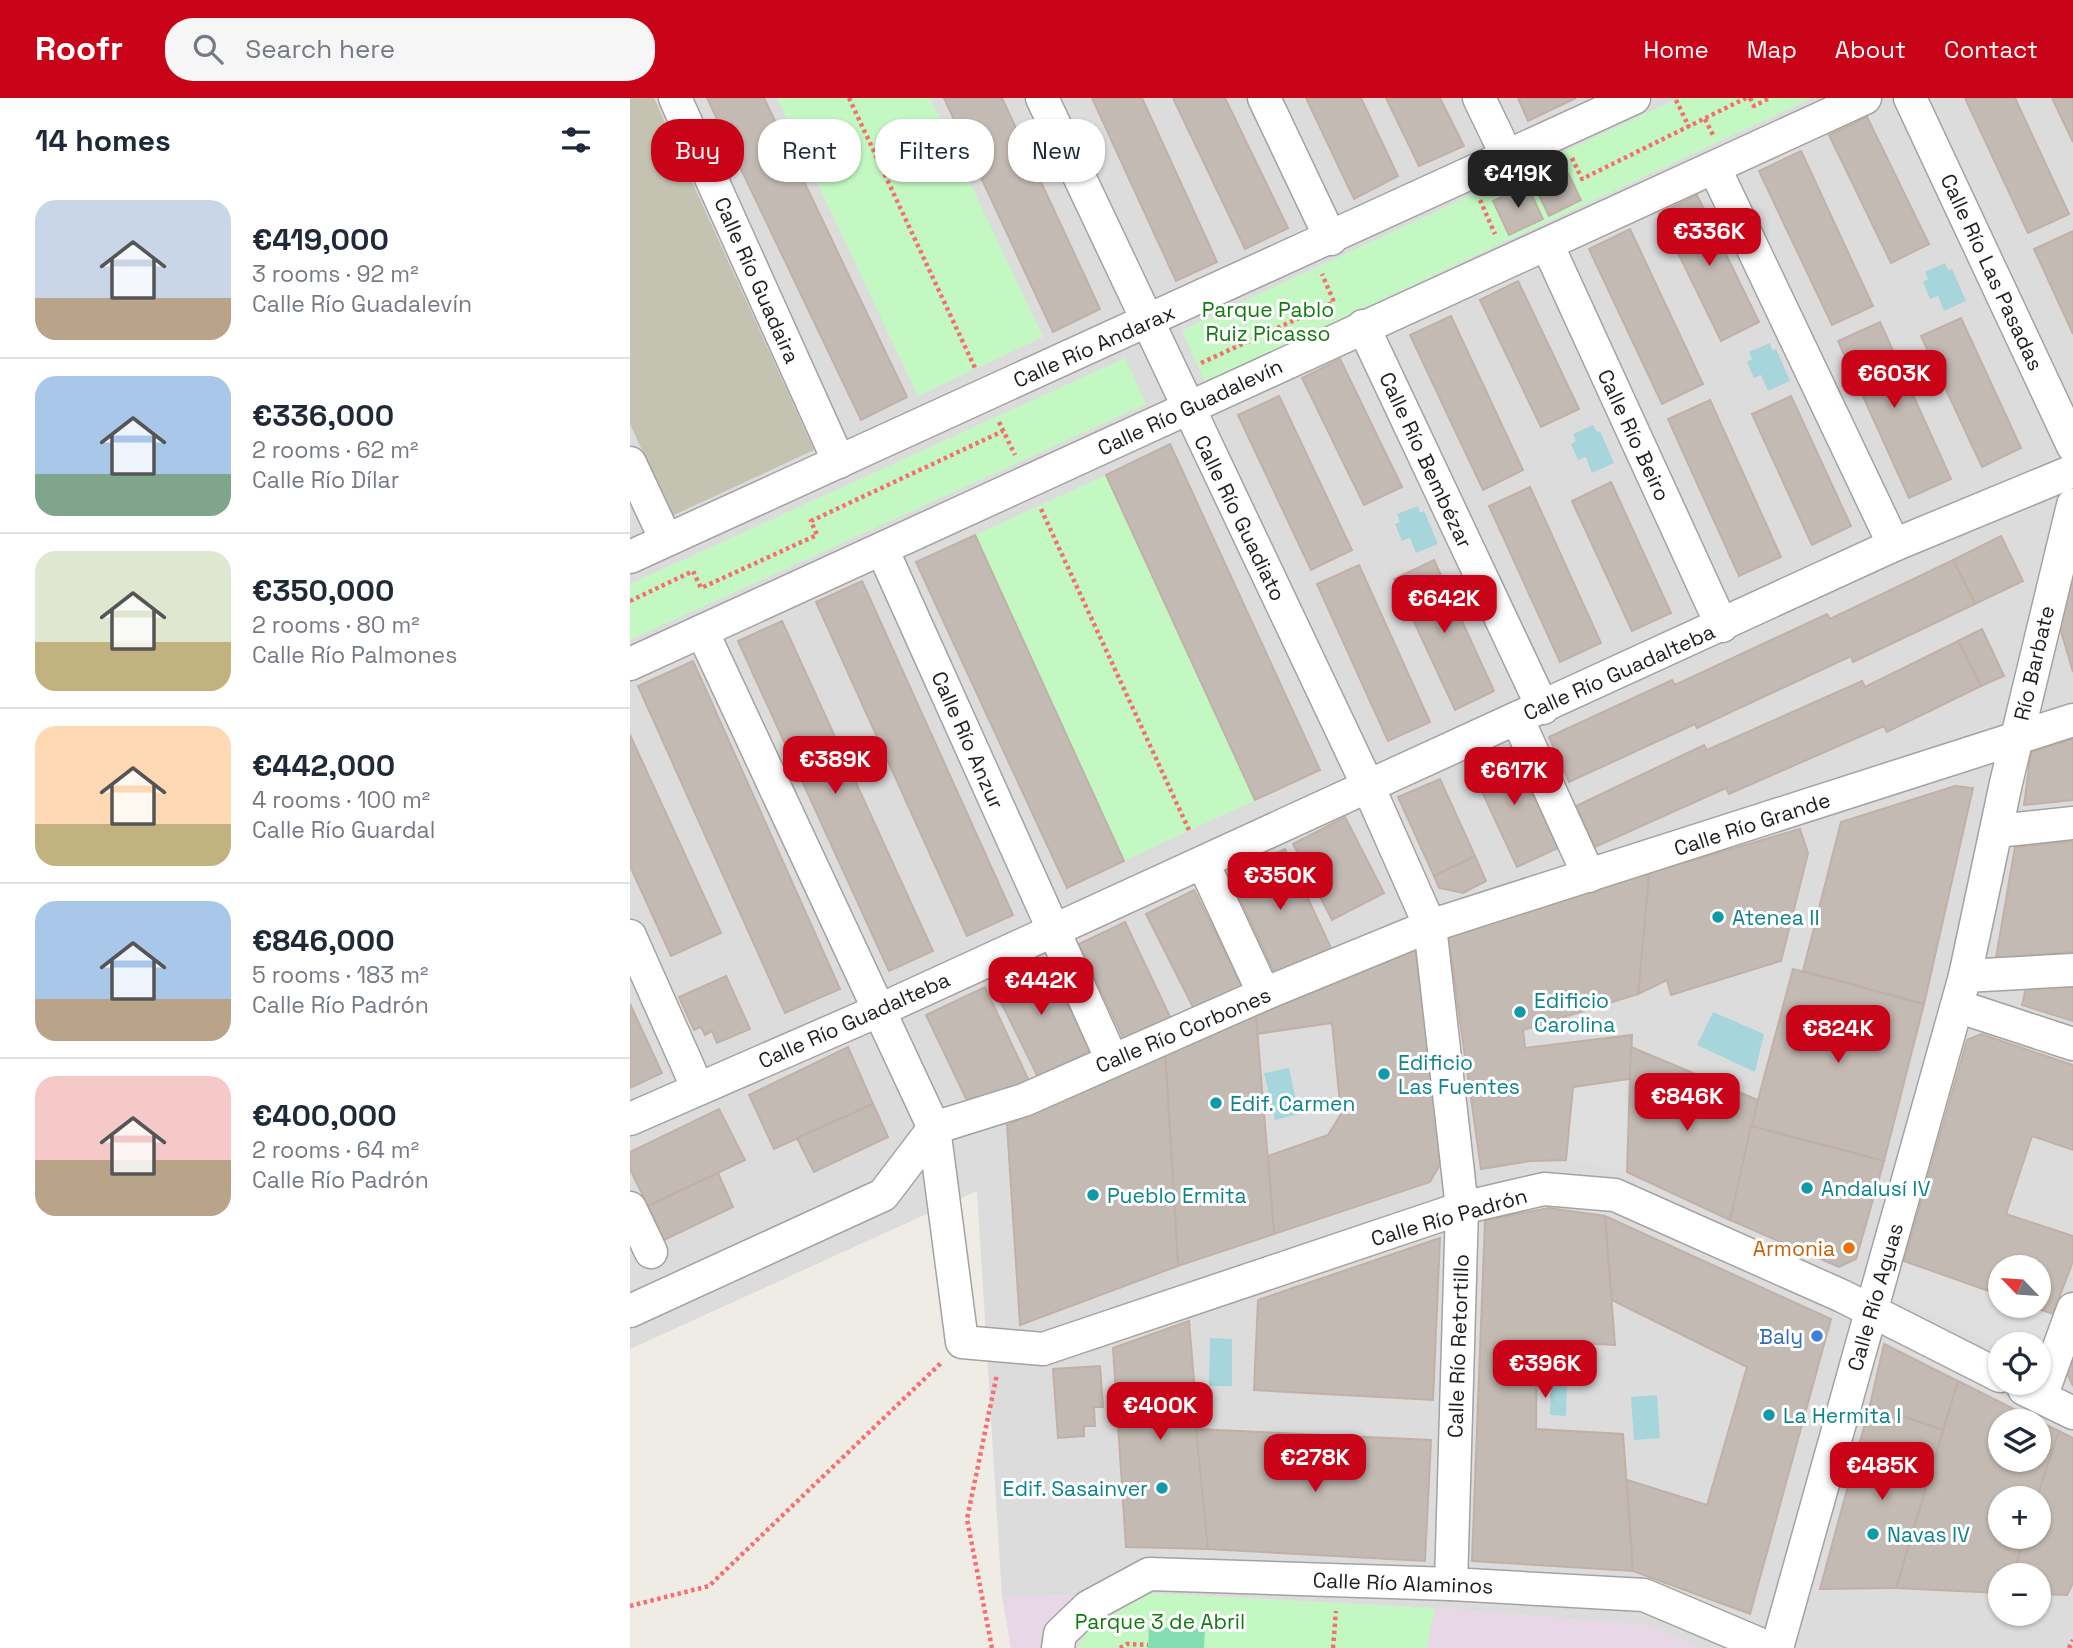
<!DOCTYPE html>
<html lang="en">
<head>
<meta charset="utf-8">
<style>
	:root { --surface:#fff; --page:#f6f6f7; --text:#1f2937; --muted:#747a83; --line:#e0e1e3; --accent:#c90419 }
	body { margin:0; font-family:"Space Grotesk",sans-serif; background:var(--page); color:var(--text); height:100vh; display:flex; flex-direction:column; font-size:26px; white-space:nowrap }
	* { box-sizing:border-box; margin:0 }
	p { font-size:23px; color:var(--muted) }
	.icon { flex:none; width:38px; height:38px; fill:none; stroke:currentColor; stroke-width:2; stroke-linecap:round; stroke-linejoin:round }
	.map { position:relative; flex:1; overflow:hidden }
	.details { display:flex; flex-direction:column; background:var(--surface); width:630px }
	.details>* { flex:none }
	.guide { position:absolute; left:21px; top:21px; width:665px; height:63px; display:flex; gap:14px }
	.needle { width:46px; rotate:295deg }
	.tools { position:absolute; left:1358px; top:1157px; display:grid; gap:14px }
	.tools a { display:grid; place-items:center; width:63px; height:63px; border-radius:50%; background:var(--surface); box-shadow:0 2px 5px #0004; font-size:35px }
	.price { position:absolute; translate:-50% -60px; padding:0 16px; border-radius:14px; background:var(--accent); color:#fff; font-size:23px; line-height:46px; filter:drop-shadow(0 2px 4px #0008) }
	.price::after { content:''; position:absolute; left:50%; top:42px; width:21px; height:16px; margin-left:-10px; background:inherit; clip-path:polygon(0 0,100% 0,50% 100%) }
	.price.on { background:#222; color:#fff }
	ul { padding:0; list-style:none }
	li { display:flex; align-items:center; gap:21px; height:175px; padding:0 35px }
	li+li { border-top:2px solid var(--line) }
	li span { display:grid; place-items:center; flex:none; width:196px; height:140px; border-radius:21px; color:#555 }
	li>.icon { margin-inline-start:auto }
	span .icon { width:84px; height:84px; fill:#fffc; stroke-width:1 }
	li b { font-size:30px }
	h2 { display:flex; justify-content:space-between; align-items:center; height:84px; padding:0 35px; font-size:30px }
	.pill { padding:0 24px; border-radius:28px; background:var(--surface); box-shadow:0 2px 5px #0004; font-size:24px; line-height:63px }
	.pill.on { background:var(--accent); color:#fff }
	header { display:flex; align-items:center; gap:42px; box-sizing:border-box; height:98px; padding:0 35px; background:var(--accent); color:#fff }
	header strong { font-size:33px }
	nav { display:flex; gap:38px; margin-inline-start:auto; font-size:24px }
	.search { width:490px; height:63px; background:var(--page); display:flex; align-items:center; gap:18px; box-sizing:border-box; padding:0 24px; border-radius:28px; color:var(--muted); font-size:26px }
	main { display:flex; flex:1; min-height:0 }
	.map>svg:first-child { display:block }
	.residential { fill:#dddcdc; fill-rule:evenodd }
	.industrial { fill:#e8d7e7 }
	.construction { fill:#c4c2b0 }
	.park { fill:#c4f8c3 }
	.pitch { fill:#84ddb1 }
	.parking { fill:#dfdfdf }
	.water { fill:#a6d5dc }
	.building { fill:#c4bab4; stroke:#c1b0a7; stroke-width:2 }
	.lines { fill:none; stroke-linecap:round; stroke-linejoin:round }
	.minor-casing { stroke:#a3a3a3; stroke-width:35 }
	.path { stroke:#f76e6e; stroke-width:4.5; stroke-dasharray:3.5 3.5; stroke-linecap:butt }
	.minor { stroke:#fff; stroke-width:32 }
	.culture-dot { fill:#0f9aa8; stroke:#fff; stroke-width:2.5 }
	.food-dot { fill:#e8710a; stroke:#fff; stroke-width:2.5 }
	.shop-dot { fill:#3f7fe0; stroke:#fff; stroke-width:2.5 }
	.labels { text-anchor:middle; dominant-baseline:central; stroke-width:6; stroke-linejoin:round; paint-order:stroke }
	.street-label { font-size:21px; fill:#1f1f1f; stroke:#fff }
	.park-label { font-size:21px; fill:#107b0e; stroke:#fff }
	.culture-label { font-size:21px; fill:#0d838f; stroke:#fff; text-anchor:start }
	.food-label { font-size:21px; fill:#c56008; stroke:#fff; text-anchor:end }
	.shop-label { font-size:21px; fill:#366cbe; stroke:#fff; text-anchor:end }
</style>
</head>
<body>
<header>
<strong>Roofr</strong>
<div class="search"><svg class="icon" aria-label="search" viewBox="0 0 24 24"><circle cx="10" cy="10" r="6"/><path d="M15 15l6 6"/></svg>Search here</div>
<nav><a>Home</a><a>Map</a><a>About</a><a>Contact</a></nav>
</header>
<main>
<section class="details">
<h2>14 homes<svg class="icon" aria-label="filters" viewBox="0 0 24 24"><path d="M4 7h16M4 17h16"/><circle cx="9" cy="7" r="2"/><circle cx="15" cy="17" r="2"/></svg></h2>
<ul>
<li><span style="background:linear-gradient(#c9d6e8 70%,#b9a48a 0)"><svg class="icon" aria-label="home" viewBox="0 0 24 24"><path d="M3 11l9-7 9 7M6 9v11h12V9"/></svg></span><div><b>€419,000</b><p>3 rooms · 92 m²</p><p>Calle Río Guadalevín</p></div></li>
<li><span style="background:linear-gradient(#a9c7e8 70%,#7fa58c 0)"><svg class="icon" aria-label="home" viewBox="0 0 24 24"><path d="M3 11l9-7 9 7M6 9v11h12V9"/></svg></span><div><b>€336,000</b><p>2 rooms · 62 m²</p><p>Calle Río Dílar</p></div></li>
<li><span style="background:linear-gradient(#dfe7d0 65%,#c2b280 0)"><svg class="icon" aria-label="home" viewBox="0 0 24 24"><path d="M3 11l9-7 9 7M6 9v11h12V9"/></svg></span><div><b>€350,000</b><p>2 rooms · 80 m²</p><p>Calle Río Palmones</p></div></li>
<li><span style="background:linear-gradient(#ffd9b3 70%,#c2b280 0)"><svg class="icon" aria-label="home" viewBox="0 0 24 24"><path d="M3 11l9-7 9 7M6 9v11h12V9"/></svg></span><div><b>€442,000</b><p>4 rooms · 100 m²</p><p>Calle Río Guardal</p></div></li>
<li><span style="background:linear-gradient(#a9c7e8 70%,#b9a48a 0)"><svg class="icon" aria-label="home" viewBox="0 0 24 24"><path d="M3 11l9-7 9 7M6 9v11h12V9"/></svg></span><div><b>€846,000</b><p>5 rooms · 183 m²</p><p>Calle Río Padrón</p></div></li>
<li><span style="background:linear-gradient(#f6c9c9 60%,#b9a48a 0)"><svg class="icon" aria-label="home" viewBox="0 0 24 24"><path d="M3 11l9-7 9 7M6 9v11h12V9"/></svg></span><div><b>€400,000</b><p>2 rooms · 64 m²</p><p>Calle Río Padrón</p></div></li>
</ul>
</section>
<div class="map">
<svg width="1443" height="1550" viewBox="0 0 1443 1550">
	<rect width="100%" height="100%" fill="#efebe5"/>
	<path class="residential" d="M0,0H1443V1550H1070L1018,1528L805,1510L518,1495L372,1499L347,1093L0,1251ZM1370,1169H1409V1208H1370ZM1370,1246H1409V1284H1370ZM1370,1323H1409V1362H1370ZM1370,1400H1409V1438H1370ZM1370,1477H1409V1516H1370Z"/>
	<path class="industrial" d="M518,1495L805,1510L1018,1528L1070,1550H381L372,1499Z"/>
	<path class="construction" d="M0,0H24L184,352L42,418L0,326Z"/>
	<g class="park">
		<path d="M147,0H300L413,239L288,298Z"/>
		<path d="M1049,0H1182L575,284L552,232Z"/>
		<path d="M495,260L516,306L0,542V486Z"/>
		<path d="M476,377L625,702L494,763L345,437Z"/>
		<path d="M518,1495L805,1510L797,1550H447L459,1531Z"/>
	</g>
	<path class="pitch" d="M519,1529L575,1531L574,1550H518Z"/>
	<g class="parking">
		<path d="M1000,981L997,1074L936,1062L943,989Z"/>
		<path d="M1274,1163L1370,1197V1208H1400L1423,1216L1409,1253V1246H1370V1250L1263,1201Z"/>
	</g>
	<g class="water">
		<path d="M1315,165L1318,172L1322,171L1336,203L1314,213L1308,198L1300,201L1293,184L1298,181L1295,174Z"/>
		<path d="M1140,245L1142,252L1146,251L1160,283L1138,293L1131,277L1124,280L1117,264L1122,261L1119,254Z"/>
		<path d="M963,327L967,334L970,333L984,365L962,375L956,359L948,362L941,346L946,343L943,336Z"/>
		<path d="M788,408L790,415L794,413L808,446L786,455L780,440L772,443L765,426L770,424L767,416Z"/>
		<path d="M1083,914L1134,936L1125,974L1067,947Z"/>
		<path d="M659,970L669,1016L645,1022L634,975Z"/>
		<path d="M580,1240L602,1241V1288H579Z"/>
		<path d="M921,1281L937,1282L936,1318L920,1317Z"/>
		<path d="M1027,1297L1030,1340L1004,1342L1001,1299Z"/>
	</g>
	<g class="building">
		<path d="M77,0H134L277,299L231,322Z"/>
		<path d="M314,0H372L470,211L423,234Z"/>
		<path d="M462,0H512L587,164L546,183Z"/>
		<path d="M543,0H595L658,130L615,151Z"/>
		<path d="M676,0H731L768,78L724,101Z"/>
		<path d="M756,0H810L834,48L789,68Z"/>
		<path d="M888,0H946L898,23Z"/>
		<path d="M1335,0H1385L1439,116L1398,135Z"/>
		<path d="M1422,0H1443V44Z"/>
		<path d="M1237,19L1299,146L1261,165L1199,37Z"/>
		<path d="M1171,53L1243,208L1202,227L1129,73Z"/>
		<path d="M938,75L951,102L919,118L906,91Z"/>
		<path d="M897,87L913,121L879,137L863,103Z"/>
		<path d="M1067,97L1129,224L1091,243L1029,116Z"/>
		<path d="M1000,131L1073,286L1032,306L959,151Z"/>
		<path d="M1443,133V236L1404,151Z"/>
		<path d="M888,183L949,311L911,329L850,202Z"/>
		<path d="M821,218L893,372L853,392L780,237Z"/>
		<path d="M1331,220L1391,350L1352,369L1291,238Z"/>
		<path d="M1250,224L1321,381L1279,400L1208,243Z"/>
		<path d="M710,261L772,389L734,407L672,280Z"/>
		<path d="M649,298L722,452L681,472L608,317Z"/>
		<path d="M1161,298L1221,428L1182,447L1122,316Z"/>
		<path d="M1080,302L1151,459L1109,478L1038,321Z"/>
		<path d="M540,346L690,672L625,702L476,377Z"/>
		<path d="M981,384L1041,515L1002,533L942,403Z"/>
		<path d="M900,389L971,545L930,564L859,408Z"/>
		<path d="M345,437L494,763L437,790L286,464Z"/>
		<path d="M1371,438L1393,483L1345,506L1323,462Z"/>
		<path d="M804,462L864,593L825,612L764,481Z"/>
		<path d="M1323,462L1345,506L1223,564L1221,558L1067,630L1065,626L939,684L919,639L1042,582L1045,587L1197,516L1200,521Z"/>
		<path d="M729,467L800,624L758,643L687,486Z"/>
		<path d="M1443,479V574L1429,526Z"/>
		<path d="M232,483L383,817L337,838L186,504Z"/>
		<path d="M152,523L303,853L259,873L108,543Z"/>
		<path d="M1352,531L1374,578L1351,588L1328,543Z"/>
		<path d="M1328,543L1351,588L1257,634L1254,628L1099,696L1096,690L965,749L946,708L1074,647L1077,652L1232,583L1235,589Z"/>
		<path d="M63,563L210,891L155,915L8,588Z"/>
		<path d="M0,637L91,835L41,858L0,768Z"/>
		<path d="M1443,641V702L1394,707L1401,654Z"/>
		<path d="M881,649L928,750L887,769L840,668Z"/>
		<path d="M810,681L845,758L804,778L768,699Z"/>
		<path d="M1325,688L1343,690L1294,906L1173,873L1211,724Z"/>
		<path d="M715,719L754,795L702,822L663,746Z"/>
		<path d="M1170,731L1178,755L1151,863L1041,897L1037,882L1008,896L1019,775Z"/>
		<path d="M1443,743V854L1366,860L1385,749Z"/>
		<path d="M655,751L701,850L645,876L599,777Z"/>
		<path d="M845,758L856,783L833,795L809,790L804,778Z"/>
		<path d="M1019,775L1008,896L893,932L895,950L1002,937L1000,981L943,989L936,1062L900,1063L851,1071L818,838Z"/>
		<path d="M564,792L613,890L565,913L516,816Z"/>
		<path d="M495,824L542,923L495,944L449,846Z"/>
		<path d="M785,849L812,1063L800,1084L644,1136L638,1058L698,1037L711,1016L702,925L627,936L626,918Z"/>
		<path d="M415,860L460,953L408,979L362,886Z"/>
		<path d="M1163,871L1294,906L1254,1063L1121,1028Z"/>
		<path d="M96,878L120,931L87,945L82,933L75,937L71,929L64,932L49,899Z"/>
		<path d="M1443,887V923L1392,907L1396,890Z"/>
		<path d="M355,889L399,983L341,1011L296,917Z"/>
		<path d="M0,906L32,975L0,990Z"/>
		<path d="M626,918L644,1136L548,1168L535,952Z"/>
		<path d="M1351,936L1443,967V1052L1402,1038L1376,1116L1443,1138V1163L1423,1216L1400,1208H1409V1169H1370V1197L1274,1163L1337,942Z"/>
		<path d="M218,949L243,1006L144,1051L119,997Z"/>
		<path d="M1001,949L1128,1002L1100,1122L997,1074Z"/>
		<path d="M535,952L548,1168L390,1227L377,1027Z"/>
		<path d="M243,1006L258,1039L184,1074L167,1040Z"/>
		<path d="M89,1011L115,1062L18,1108L0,1071V1054Z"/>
		<path d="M1121,1028L1254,1063L1226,1161L1209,1169L1100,1122Z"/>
		<path d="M88,1075L103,1109L34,1142L18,1108Z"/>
		<path d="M919,1110L975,1118L985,1247L907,1243L906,1331L993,1336L1003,1473L842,1463L855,1122Z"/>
		<path d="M975,1118L1201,1221L1120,1516L1003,1473L997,1382L1077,1407L1117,1269L982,1202Z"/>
		<path d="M810,1140L803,1302L624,1292L628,1202Z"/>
		<path d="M559,1223L578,1451L496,1449L483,1250Z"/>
		<path d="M1254,1246L1328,1283L1313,1332L1240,1307Z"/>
		<path d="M1443,1254V1288L1436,1273Z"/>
		<path d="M470,1268L473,1309H464L465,1328H454V1338L428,1340L423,1271Z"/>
		<path d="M1328,1283L1408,1323H1370V1362H1409V1323L1429,1333L1407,1400H1370V1438H1395L1383,1477H1370V1495L1266,1490Z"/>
		<path d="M1240,1307L1313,1332L1266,1490L1190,1491Z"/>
		<path d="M566,1331L801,1342L795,1463L578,1451Z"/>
		<path d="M1429,1333L1443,1340V1485L1437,1497L1409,1496V1477H1383L1395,1438H1409L1407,1400Z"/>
	</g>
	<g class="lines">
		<g class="minor-casing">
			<g id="minor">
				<path d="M45,0L209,364"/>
				<path d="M412,0L738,688L800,828L832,1110L821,1486"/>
				<path d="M634,0L701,141"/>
				<path d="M849,0L877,58"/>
				<path d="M1280,0L1443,348"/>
				<path d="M1085,71L1264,447"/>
				<path d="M917,146L1092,528"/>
				<path d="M733,228L913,610"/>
				<path d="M0,365L36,442"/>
				<path d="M252,451L482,962"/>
				<path d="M0,459L1004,0"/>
				<path d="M72,533L304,1030L332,1244L413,1251L832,1110L914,1091L985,1097L1212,1198L1370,1278"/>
				<path d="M0,566L1235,0"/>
				<path d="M887,620L959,778"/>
				<path d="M1367,733L1443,725"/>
				<path d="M573,765L634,896"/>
				<path d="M0,838L68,991"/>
				<path d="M1335,878L1443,872"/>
				<path d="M1327,908L1443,946"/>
				<path d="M0,1021L250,912L1264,447L1443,373"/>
				<path d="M304,1030L394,1002L634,896L800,828L1443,622"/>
				<path d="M0,1110L21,1154"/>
				<path d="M0,1213L253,1097L304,1030"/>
				<path d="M1394,1291L1443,1315"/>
				<path d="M1411,1299L1443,1211"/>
				<path d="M428,1550L430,1536L458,1509L519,1476L821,1486L1014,1497L1139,1550"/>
				<path d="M1147,1550L1335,878L1376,685L1443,407"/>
			</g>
		</g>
		<g class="path">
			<path d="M219,0L345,270"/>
			<path d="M1120,0L1124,8L1140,0"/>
			<path d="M1046,2L1059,29"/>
			<path d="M1075,21L1083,37"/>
			<path d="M942,60L952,81L1116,0"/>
			<path d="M850,102L865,136"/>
			<path d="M571,265L704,204L692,176"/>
			<path d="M369,324L385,357"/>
			<path d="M411,411L559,732"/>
			<path d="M0,503L63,473L71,490L187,437L181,423L373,333"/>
			<path d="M0,1508L79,1488L312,1264"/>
			<path d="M362,1550L337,1421L367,1276"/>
			<path d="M490,1550L497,1546L518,1547"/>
			<path d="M703,1550L706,1513"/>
			<path d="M1439,1550L1443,1542"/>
		</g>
		<use href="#minor" class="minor"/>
	</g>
	<g class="culture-dot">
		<circle cx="1088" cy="819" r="7"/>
		<circle cx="890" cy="914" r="7"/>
		<circle cx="754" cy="976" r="7"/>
		<circle cx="586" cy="1005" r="7"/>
		<circle cx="1177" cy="1090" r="7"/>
		<circle cx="463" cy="1097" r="7"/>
		<circle cx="1139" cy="1317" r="7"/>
		<circle cx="532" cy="1390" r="7"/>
		<circle cx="1243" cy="1436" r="7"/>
	</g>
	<circle class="food-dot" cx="1219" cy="1150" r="7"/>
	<circle class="shop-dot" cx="1187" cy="1238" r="7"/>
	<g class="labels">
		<g class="street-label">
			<text transform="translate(1362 174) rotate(65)">Calle Río Las Pasadas</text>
			<text transform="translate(127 182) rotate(66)">Calle Río Guadaira</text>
			<text transform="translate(464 248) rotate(-24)">Calle Río Andarax</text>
			<text transform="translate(560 309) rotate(-25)">Calle Río Guadalevín</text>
			<text transform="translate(1004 337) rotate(65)">Calle Río Beiro</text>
			<text transform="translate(796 362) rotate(65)">Calle Río Bembézar</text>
			<text transform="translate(610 420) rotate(64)">Calle Río Guadiato</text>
			<text transform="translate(1404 565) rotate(-77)">Río Barbate</text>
			<text transform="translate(989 574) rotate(-24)">Calle Río Guadalteba</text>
			<text transform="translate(338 642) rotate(66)">Calle Río Anzur</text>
			<text transform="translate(1122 726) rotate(-18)">Calle Río Grande</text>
			<text transform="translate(224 922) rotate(-24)">Calle Río Guadalteba</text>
			<text transform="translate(553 932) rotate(-23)">Calle Río Corbones</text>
			<text transform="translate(819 1119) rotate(-16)">Calle Río Padrón</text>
			<text transform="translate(1245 1199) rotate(-74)">Calle Río Aguas</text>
			<text transform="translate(828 1248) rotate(-88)">Calle Río Retortillo</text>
			<text transform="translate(773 1485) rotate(2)">Calle Río Alaminos</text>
		</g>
		<g class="park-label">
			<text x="638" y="211">Parque Pablo<tspan x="638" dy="24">Ruiz Picasso</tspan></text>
			<text x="530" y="1523">Parque 3 de Abril</text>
		</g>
		<g class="culture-label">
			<text x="1102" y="819">Atenea II</text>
			<text x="904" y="902">Edificio<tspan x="904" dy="24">Carolina</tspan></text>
			<text x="768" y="964">Edificio<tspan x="768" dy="24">Las Fuentes</tspan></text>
			<text x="600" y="1005">Edif. Carmen</text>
			<text x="1191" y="1090">Andalusí IV</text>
			<text x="477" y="1097">Pueblo Ermita</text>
			<text x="1153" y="1317">La Hermita I</text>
			<text x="518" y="1390" text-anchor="end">Edif. Sasainver</text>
			<text x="1257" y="1436">Navas IV</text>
		</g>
		<g class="food-label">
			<text x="1205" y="1150">Armonia</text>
		</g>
		<g class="shop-label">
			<text x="1173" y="1238">Baly</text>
		</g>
	</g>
</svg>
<div class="tools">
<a><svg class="needle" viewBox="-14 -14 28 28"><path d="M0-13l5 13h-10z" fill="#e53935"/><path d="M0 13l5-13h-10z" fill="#747a83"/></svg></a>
<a><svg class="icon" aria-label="locate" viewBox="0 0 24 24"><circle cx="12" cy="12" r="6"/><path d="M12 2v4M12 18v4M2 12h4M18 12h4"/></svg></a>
<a><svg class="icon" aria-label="layers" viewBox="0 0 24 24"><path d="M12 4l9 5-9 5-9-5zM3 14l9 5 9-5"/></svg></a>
<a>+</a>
<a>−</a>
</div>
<b class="price on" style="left:888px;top:112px">€419K</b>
<b class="price" style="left:1079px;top:170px">€336K</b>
<b class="price" style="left:1264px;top:312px">€603K</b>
<b class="price" style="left:814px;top:537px">€642K</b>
<b class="price" style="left:205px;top:698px">€389K</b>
<b class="price" style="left:884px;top:709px">€617K</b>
<b class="price" style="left:650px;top:814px">€350K</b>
<b class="price" style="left:411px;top:919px">€442K</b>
<b class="price" style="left:1208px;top:967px">€824K</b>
<b class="price" style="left:1057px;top:1035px">€846K</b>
<b class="price" style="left:915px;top:1302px">€396K</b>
<b class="price" style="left:530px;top:1344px">€400K</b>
<b class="price" style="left:685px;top:1396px">€278K</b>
<b class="price" style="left:1252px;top:1404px">€485K</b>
<div class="guide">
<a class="pill on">Buy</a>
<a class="pill">Rent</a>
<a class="pill">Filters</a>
<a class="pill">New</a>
</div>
</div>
</main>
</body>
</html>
